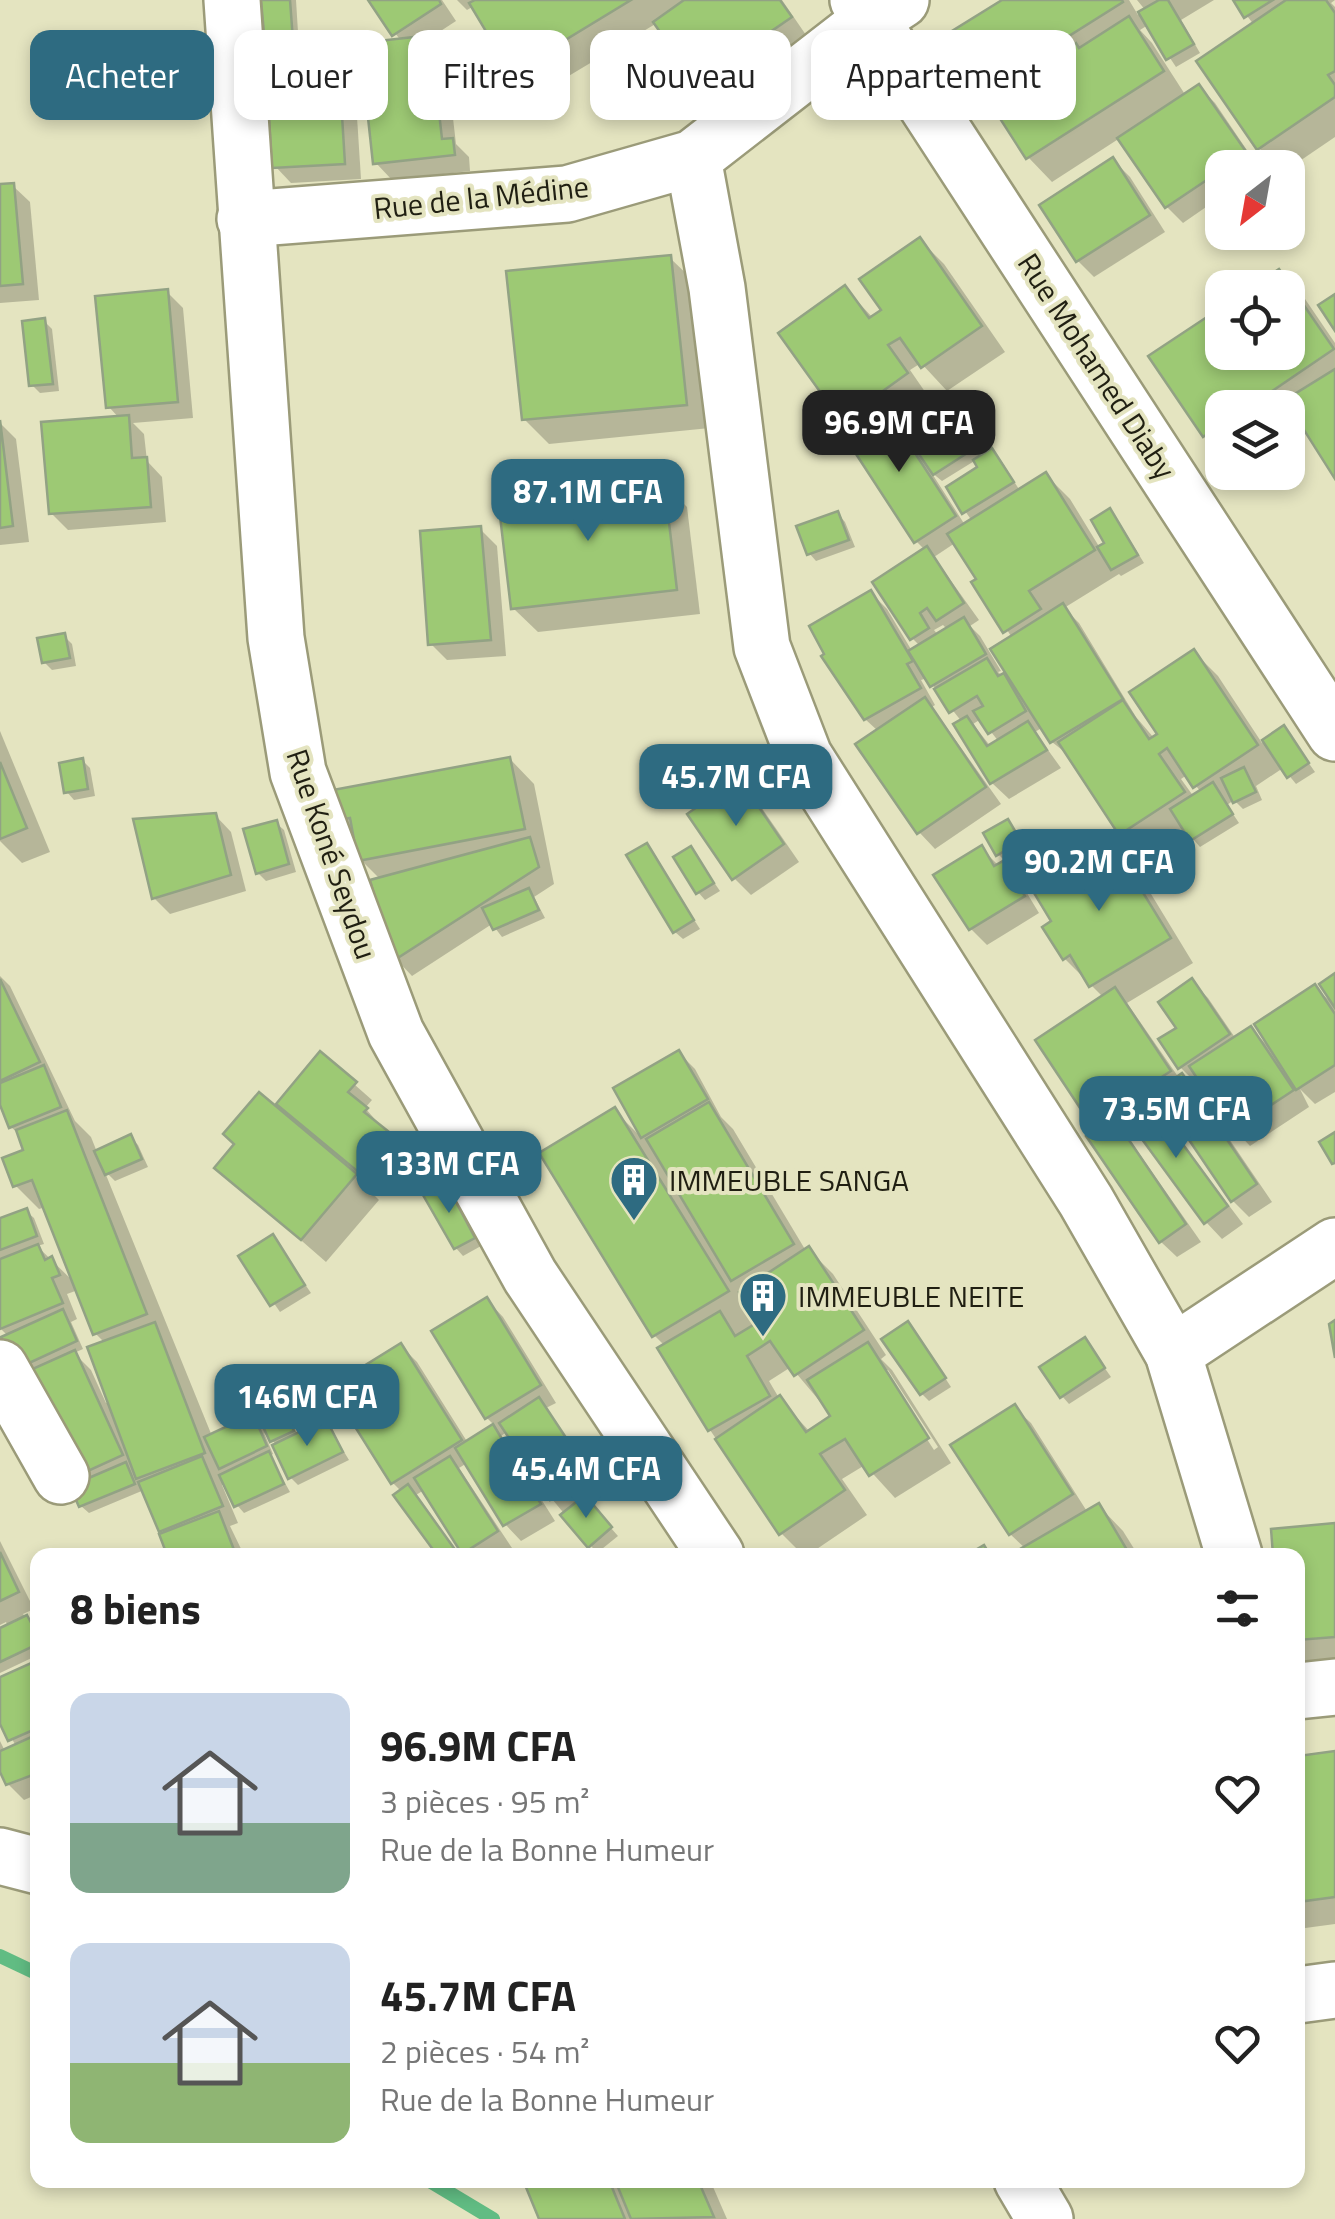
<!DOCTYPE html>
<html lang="fr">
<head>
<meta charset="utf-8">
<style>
	:root { --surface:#fff; --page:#f2f2f2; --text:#222; --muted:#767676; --accent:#2e6b81 }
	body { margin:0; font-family:"Titillium Web",sans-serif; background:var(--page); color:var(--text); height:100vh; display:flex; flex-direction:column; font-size:38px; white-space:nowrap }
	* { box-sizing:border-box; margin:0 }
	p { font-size:32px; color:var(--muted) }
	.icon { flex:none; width:55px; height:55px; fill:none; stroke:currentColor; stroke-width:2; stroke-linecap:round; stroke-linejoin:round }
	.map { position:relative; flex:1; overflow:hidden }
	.panel { position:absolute; left:30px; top:1548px; width:1275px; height:640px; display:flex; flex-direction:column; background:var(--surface); border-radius:20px; box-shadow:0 5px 15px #0003 }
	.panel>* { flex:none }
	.guide { position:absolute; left:30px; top:30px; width:1275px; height:90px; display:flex; gap:20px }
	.needle { width:65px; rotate:211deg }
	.tools { position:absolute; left:1205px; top:150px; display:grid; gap:20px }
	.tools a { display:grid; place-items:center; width:100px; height:100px; border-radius:20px; background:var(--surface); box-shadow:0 5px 15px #0003; font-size:50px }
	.price { position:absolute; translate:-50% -85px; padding:0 22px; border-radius:20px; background:var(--accent); color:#fff; font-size:32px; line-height:65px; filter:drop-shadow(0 2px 5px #0008) }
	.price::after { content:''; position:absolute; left:50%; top:60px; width:30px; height:22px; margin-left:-15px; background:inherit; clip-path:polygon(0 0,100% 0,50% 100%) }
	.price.on { background:#222; color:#fff }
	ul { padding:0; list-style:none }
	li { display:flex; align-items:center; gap:30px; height:250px; padding:0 40px }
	li span { display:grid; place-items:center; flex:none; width:280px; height:200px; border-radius:20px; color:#555 }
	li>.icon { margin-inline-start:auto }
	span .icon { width:120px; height:120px; fill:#fffc; stroke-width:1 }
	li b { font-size:42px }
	h2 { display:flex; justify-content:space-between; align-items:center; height:120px; padding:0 40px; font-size:42px }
	.chip { padding:0 35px; border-radius:20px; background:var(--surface); box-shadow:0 5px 15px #0003; font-size:35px; line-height:90px }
	.chip.on { background:var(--accent); color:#fff }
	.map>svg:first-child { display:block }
	.shadow { fill:#0003; fill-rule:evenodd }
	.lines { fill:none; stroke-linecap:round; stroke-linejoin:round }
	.stream { stroke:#61bc83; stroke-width:14 }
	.building { fill:#9dc974; stroke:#92a284; stroke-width:2.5 }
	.street-casing { stroke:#9b9b79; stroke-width:60 }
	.street { stroke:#fff; stroke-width:55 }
	.labels { text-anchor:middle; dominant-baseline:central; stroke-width:8; stroke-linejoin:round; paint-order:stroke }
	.street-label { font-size:30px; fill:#201f12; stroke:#e4e4c0 }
	.poi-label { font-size:30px; fill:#201f12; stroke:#e4e4c0; text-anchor:start }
</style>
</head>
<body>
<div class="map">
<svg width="1335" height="2219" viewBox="0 0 1335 2219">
	<rect width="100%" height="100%" fill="#e4e4c0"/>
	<g class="shadow">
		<path d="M264,0H296L299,48L275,50L267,43Z"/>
		<path d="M371,0H442L456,21L430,38L440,37L457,53L459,74L448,75L456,144L469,157L470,171L392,180L376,163L401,41Z"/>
		<path d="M457,0H782L806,35L715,98L698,81L657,23L537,95L513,71L474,6L467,10Z"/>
		<path d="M1006,0H1129L1138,15L1146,11L1137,0H1214L1181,20L1200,53L1176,67L1148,25L1140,30L1152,43L1186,96L1199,87L1215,103L1259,168H1222V196L1183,223L1167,207L1120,138L1052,182L1028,157L995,103L982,90Z"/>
		<path d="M1235,0H1335L1331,3L1335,7V137L1288,169L1278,168L1259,148L1254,25Z"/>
		<path d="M337,54L354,70L361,179L291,183L275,166Z"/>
		<path d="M1113,160L1130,177L1165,232L1094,277L1078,261L1042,206Z"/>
		<path d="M13,186L30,202L39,300L0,303V187Z"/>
		<path d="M920,240L944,264L1005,352L947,391L921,363L910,370L930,399L897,423L918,452L966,421L990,452L1000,459L1020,491L1046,475L1070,499L1100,548L1108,544L1109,511L1117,519L1144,563L1121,576L1119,574L1064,608L1079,623L1136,717L1154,738L1160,735L1194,652L1218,676L1262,743L1284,728L1315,772L1296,784L1283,768L1256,786L1262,800L1243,809L1234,800L1227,805L1239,823L1200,847L1186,831L1146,857L1121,833L1071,757L1052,742L1043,727L1035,732L1061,768L1009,799L992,783L956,725L962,722L927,678L921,680L935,705L932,707L1001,804L935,849L919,832L878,731L865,719L828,654L871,593L887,609L912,651L920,646L912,638L925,550L916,541L854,430L843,420L845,288L873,318L884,311ZM976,460L980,468L949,488L972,521L965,525L931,472L942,481ZM955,543L1012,638L1016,689L998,672L1001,671L980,636L970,626L979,620L934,557ZM943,625L948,630L938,635L934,630ZM981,719L999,742L991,747L973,724ZM1187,775L1201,792L1194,797L1181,779Z"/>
		<path d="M670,258L695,282L710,428L549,444L524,419Z"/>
		<path d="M1279,272L1303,296L1335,343V475L1297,414L1288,420V408H1222V453L1205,435L1152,357L1222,310V352H1288V288Z"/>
		<path d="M167,292L183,308L193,418L133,423L144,434L147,461L162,477L166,522L68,530L51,513L120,419L109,407Z"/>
		<path d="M44,321L52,329L59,391L40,393L32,385Z"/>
		<path d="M0,423L16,439L29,542L0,545Z"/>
		<path d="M663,483L687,507L700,614L538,632L513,608Z"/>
		<path d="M838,514L845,522L855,547L816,561L809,553Z"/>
		<path d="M480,529L497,546L506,656L447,660L431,644Z"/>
		<path d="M64,636L72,644L76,666L52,670L44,662Z"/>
		<path d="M0,731L50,852L22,863L0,841Z"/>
		<path d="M510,759L534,784L554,884L534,897L545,918L502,937L492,924L412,976L396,959L381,880L360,859L355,833L341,819Z"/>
		<path d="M82,760L90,768L95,796L74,800L67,792Z"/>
		<path d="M738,781L755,798L799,862L751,895L734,878L690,815Z"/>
		<path d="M215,815L231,832L246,891L170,914L154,898Z"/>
		<path d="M1008,822L1027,850L1003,864L1019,880L1039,913L987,945L971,929L981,848L999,866L1006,862L998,854Z"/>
		<path d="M276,823L284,830L296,872L266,881L258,873Z"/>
		<path d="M1110,842L1134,866L1193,963L1127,1003L1179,1078L1182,1076L1198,1093L1272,1202L1249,1217L1233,1201L1165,1101L1155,1108L1243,1224L1222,1239L1206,1222L1133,1122L1122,1129L1201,1242L1177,1257L1160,1241L1100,1130L1038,1040L1104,998L1064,958L1054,922Z"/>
		<path d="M647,846L700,929L683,939L675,932Z"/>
		<path d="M691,849L720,891L705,900L698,892Z"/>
		<path d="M0,976L10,986L75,1121L91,1137L97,1152L130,1137L138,1145L148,1167L115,1181L104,1170L212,1436L252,1417L268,1433L279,1404L298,1435L306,1431L301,1426L310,1387L332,1421L327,1424L349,1460L298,1485L290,1477L277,1445L264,1433L273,1454L270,1456L290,1492L244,1513L237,1505L226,1483L222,1485L238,1523L230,1526L244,1555H170L165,1535L144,1490L89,1513L81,1506L8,1336L0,1328V1221L26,1211L34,1218L44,1244L37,1246L75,1283L46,1207L39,1209L15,1185L27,1151L21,1136L11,1127L0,1098ZM78,1290L95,1333L105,1343L110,1401L106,1403L91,1370L74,1353L83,1349L71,1322L77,1319L67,1294Z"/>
		<path d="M1192,982L1208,998L1236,1039L1251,1029L1268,1046L1315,988L1335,1005V1092L1315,1104L1300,1089L1309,1107L1250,1146L1234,1129L1202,1080L1196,1083L1180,1067V1029Z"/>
		<path d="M679,1053L695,1069L721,1117L733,1129L806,1251L808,1249L833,1274L886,1355L881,1359L892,1370L951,1463L895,1498L865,1465L842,1479L867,1515L808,1555H803L781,1533L710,1430L665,1346L654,1335L614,1110L641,1137ZM791,1367L833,1417L810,1432L779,1398L769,1381ZM882,1370H888L938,1447L934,1450Z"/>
		<path d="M320,1054L372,1100L365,1108L403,1151L375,1186L350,1165L347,1168L379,1200L326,1262L218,1168L300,1124L279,1104Z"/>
		<path d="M445,1186L453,1194L481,1246L463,1256L456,1248Z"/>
		<path d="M273,1238L311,1293L280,1312L242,1257Z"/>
		<path d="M487,1300L503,1317L556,1403L546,1408L604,1492L588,1502L618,1536L597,1553L552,1499L508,1431L501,1436L555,1521L521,1541L505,1524L467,1463L459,1468L512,1548L502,1555H466L424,1490L416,1495L459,1555H440L402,1492L393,1483L401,1346L417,1362L468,1443L495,1426L487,1418Z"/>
		<path d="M915,1332L951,1387L929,1401L922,1394Z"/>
		<path d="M1085,1340L1111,1377L1069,1404L1062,1396Z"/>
		<path d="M1014,1407L1031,1423L1088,1513L1099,1506L1123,1531L1138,1555H1026V1549L1010,1534Z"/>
		<path d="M1335,1526V1663L1308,1665L1298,1655V1555H1275Z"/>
		<path d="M0,1541L34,1609L23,1614L38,1633V1655L0,1673V1631L8,1627L6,1622L0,1625Z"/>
		<path d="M38,1662V1794L24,1800L8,1784L0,1766V1741L5,1751L16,1746L0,1718V1680Z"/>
		<path d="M1335,1753V1924L1298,1929V1758Z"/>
		<path d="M525,2180H710L727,2219H542Z"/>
	</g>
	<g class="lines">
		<g class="stream">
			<path d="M0,1956L38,1974"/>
			<path d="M428,2180L493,2219"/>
		</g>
	</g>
	<g class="building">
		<path d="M261,0H290L293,41L265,44Z"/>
		<path d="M368,0H439L441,4L392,36Z"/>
		<path d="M475,0H631L511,73L469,3Z"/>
		<path d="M684,0H780L792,17L696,83L653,22Z"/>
		<path d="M1002,0H1122L1123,2L980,92L944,36Z"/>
		<path d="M1159,0H1168L1194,44L1166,60L1138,12Z"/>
		<path d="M1233,0H1273L1244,18Z"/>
		<path d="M1286,0H1326L1335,13V71L1328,75L1335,85V97L1257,150L1196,61Z"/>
		<path d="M1129,16L1164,71L1026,159L990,103L1011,90L1008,86L1076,43L1079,48Z"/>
		<path d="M441,34L444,58L433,59L442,139L453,138L455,155L373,164L360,43Z"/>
		<path d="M338,51L345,164L272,168L265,55Z"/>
		<path d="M1199,84L1247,153L1165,208L1117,138Z"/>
		<path d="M1113,157L1150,215L1076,262L1039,205Z"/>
		<path d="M14,183L23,284L0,286V184Z"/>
		<path d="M920,237L982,326L921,368L900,338L888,345L908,373L841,421L778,333L845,285L869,318L881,310L859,279Z"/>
		<path d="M671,255L687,405L522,420L506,271Z"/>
		<path d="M1279,269L1334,349L1247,408H1222V424L1203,437L1148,356L1222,307V352H1288V288H1251Z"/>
		<path d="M168,289L178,402L106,408L95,296Z"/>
		<path d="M1335,294V331L1318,305Z"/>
		<path d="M45,318L53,384L29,386L22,321Z"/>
		<path d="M1335,369V479L1285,400Z"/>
		<path d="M885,407L956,516L914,543L843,434Z"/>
		<path d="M129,415L132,458L147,457L151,507L49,514L41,422Z"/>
		<path d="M966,418L983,443L933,475L916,450Z"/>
		<path d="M0,420L13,526L0,528Z"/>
		<path d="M992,448L1014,482L962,514L946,487L977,467L973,460Z"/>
		<path d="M1046,472L1095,550L1029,591L1041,609L1003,633L971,582L976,579L947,534Z"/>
		<path d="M664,480L677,590L511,609L498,499Z"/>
		<path d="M1110,508L1138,555L1111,570L1097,547L1104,543L1091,520Z"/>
		<path d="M838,511L849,540L807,555L796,526Z"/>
		<path d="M481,526L491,640L428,645L420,531Z"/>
		<path d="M927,546L964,603L936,621L927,608L920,613L929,628L910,640L872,582Z"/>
		<path d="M871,590L913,661L907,664L921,688L864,720L821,656L824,654L809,626Z"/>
		<path d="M1063,603L1123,699L1050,743L990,649Z"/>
		<path d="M964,617L986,654L930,687L908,651Z"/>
		<path d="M65,633L70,658L42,663L37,638Z"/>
		<path d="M1194,649L1258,745L1193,788L1167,748L1159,754L1185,792L1119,835L1058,742L1123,700L1149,739L1157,734L1129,692Z"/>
		<path d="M987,658L998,676L1004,673L1026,711L988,734L973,711L983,706L977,696L949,713L934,689Z"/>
		<path d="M925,697L986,787L917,834L855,744Z"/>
		<path d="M967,716L987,746L1028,721L1047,750L990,784L953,724Z"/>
		<path d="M1284,725L1309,763L1287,778L1262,740Z"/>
		<path d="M510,757L525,829L358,861L350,818L339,820L333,790Z"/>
		<path d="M83,758L88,789L64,793L59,763Z"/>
		<path d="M0,762L27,828L0,839Z"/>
		<path d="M1244,767L1256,792L1233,803L1221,778Z"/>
		<path d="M739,778L784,844L732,880L687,814Z"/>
		<path d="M1213,782L1233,814L1190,841L1170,809Z"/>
		<path d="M216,813L231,875L152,899L133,819Z"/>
		<path d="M1008,819L1021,841L996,856L983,833Z"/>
		<path d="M277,820L289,864L256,874L243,829Z"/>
		<path d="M530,837L539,867L393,961L370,880Z"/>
		<path d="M1110,839L1171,938L1089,987L1070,955L1063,960L1042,927L1051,921L1031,888Z"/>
		<path d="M647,843L694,920L673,933L626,855Z"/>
		<path d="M982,845L994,866L1003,861L1025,896L969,930L933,875Z"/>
		<path d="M691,846L714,883L696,894L673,857Z"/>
		<path d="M529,888L539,910L493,930L482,908Z"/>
		<path d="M1335,973V1008L1319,984Z"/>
		<path d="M1192,978L1230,1034L1178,1069L1158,1039L1176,1028L1158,1002Z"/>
		<path d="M0,979L40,1062L0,1081Z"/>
		<path d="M1315,984L1335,1014V1065L1296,1090L1254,1024Z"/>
		<path d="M1115,987L1171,1071L1090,1123L1035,1040Z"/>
		<path d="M1251,1026L1294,1090L1232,1131L1189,1066Z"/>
		<path d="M679,1050L708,1099L641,1138L613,1088Z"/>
		<path d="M320,1051L357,1082L348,1092L368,1108L364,1112L389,1132L357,1171L276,1104Z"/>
		<path d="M44,1065L61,1107L9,1128L0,1105V1083Z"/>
		<path d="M1182,1073L1257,1184L1231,1202L1156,1091Z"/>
		<path d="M259,1092L357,1174L301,1240L214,1168L234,1144L223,1134Z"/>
		<path d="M1149,1098L1228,1206L1204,1224L1125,1116Z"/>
		<path d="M709,1102L794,1244L731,1281L646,1139Z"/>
		<path d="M615,1107L729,1291L652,1337L539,1153Z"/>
		<path d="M67,1110L147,1314L93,1335L32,1180L13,1187L2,1158L23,1150L16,1130Z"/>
		<path d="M1114,1118L1186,1224L1159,1243L1086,1136Z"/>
		<path d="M1335,1132V1163L1332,1164L1319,1142Z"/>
		<path d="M131,1134L142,1159L105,1175L94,1151Z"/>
		<path d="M446,1183L475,1238L454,1249L423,1195Z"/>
		<path d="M27,1208L37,1236L0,1250V1218Z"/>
		<path d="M273,1234L305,1285L270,1306L238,1256Z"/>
		<path d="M38,1244L45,1260L52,1256L60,1275L52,1278L63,1303L0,1329V1259Z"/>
		<path d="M809,1246L864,1330L794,1376L770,1341L747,1356L770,1396L708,1431L657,1348L720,1311L735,1336L758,1322L739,1292Z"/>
		<path d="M487,1297L541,1385L485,1419L431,1331Z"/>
		<path d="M63,1309L77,1341L16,1369L1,1337Z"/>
		<path d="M1335,1320V1358L1329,1324Z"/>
		<path d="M908,1321L946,1378L920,1395L881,1339Z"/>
		<path d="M155,1322L205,1453L136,1479L87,1347Z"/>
		<path d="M1085,1337L1105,1368L1060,1398L1039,1367Z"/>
		<path d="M868,1342L929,1438L869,1476L845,1439L820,1454L845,1490L779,1535L715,1439L780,1395L806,1432L830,1416L807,1380Z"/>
		<path d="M401,1343L462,1440L391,1484L330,1387Z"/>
		<path d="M75,1350L123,1455L68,1480L19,1375Z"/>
		<path d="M310,1384L326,1413L298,1428L283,1399Z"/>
		<path d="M539,1397L590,1474L550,1500L499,1423Z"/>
		<path d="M279,1401L294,1431L270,1442L256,1411Z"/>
		<path d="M1015,1404L1073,1494L1009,1535L950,1445Z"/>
		<path d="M253,1414L267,1446L219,1469L204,1437Z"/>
		<path d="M326,1419L343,1452L288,1479L272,1445Z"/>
		<path d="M493,1424L541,1504L503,1526L455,1448Z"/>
		<path d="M269,1451L284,1484L234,1507L219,1475Z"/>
		<path d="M202,1456L223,1506L159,1532L138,1482Z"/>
		<path d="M450,1456L498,1531L462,1554L414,1478Z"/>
		<path d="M126,1462L135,1484L79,1507L70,1486Z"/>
		<path d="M408,1484L456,1551L450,1555H437L393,1495Z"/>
		<path d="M585,1495L612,1527L588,1548L560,1515Z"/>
		<path d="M1099,1503L1130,1555H1023L1020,1549Z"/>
		<path d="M219,1511L236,1555H167L159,1534Z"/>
		<path d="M1335,1523V1637L1298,1640V1555H1273L1271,1529Z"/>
		<path d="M984,1545L990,1555H967Z"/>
		<path d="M0,1552L19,1592L0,1601Z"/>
		<path d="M27,1615L38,1636V1644L0,1662V1628Z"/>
		<path d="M38,1660V1728L8,1741L0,1724V1677Z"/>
		<path d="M38,1734V1773L6,1785L0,1772V1751Z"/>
		<path d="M1335,1751V1897L1298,1902V1756Z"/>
		<path d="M523,2180H609L625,2219H539Z"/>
		<path d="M615,2180H698L714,2217L631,2219Z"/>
	</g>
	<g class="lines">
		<g class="street-casing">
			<g id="street">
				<path d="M232,0L276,638L298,772L396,1033L530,1276L716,1555"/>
				<path d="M858,0L1335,733"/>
				<path d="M693,158L717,288L762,647L804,756L1086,1201L1173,1353L1234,1555"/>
				<path d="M245,219L567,194L693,158L872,19L901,0"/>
				<path d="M1173,1353L1335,1246"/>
				<path d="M0,1368L61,1476"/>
				<path d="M1298,1691L1335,1687"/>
				<path d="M0,1856L38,1866"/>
				<path d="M1298,1995L1335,1990"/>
				<path d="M1022,2180L1045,2219"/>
			</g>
		</g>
		<use href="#street" class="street"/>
	</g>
	<defs>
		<g id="building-pin" transform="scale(2.5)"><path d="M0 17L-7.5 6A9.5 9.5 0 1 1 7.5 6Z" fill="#2e6b81" stroke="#e4e4c0"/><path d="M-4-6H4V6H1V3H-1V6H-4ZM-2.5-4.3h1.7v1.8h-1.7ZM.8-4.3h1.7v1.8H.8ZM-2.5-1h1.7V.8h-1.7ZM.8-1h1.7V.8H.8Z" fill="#fff"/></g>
	</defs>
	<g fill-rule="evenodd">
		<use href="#building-pin" x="634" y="1180"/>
		<use href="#building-pin" x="763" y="1296"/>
	</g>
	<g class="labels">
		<g class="street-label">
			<text transform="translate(481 197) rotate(-6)">Rue de la Médine</text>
			<text transform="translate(1097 366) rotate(57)">Rue Mohamed Diaby</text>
			<text transform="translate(332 854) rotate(71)">Rue Koné Seydou</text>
		</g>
		<g class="poi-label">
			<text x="669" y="1180">IMMEUBLE SANGA</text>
			<text x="798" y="1296">IMMEUBLE NEITE</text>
		</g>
	</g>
</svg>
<div class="tools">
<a><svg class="needle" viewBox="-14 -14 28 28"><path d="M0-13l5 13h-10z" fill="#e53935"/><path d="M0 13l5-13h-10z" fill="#767676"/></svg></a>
<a><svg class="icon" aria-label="locate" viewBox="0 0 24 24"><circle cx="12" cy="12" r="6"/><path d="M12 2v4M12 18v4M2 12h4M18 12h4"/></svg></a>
<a><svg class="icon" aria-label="layers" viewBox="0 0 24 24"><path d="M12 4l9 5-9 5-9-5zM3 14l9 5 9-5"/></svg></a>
</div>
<b class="price on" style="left:899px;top:475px">96.9M CFA</b>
<b class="price" style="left:588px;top:544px">87.1M CFA</b>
<b class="price" style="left:736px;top:829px">45.7M CFA</b>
<b class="price" style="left:1099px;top:914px">90.2M CFA</b>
<b class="price" style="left:1176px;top:1161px">73.5M CFA</b>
<b class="price" style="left:449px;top:1216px">133M CFA</b>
<b class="price" style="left:307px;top:1449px">146M CFA</b>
<b class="price" style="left:586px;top:1521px">45.4M CFA</b>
<div class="guide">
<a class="chip on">Acheter</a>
<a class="chip">Louer</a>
<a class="chip">Filtres</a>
<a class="chip">Nouveau</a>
<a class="chip">Appartement</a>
</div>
<section class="panel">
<h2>8 biens<svg class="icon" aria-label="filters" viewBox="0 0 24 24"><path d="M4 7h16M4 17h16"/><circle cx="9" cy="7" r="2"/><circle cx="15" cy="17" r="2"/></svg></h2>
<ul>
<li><span style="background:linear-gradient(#c9d6e8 65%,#7fa58c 0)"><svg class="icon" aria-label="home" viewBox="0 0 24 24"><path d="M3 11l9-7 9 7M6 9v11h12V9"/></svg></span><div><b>96.9M CFA</b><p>3 pièces · 95 m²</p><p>Rue de la Bonne Humeur</p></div><svg class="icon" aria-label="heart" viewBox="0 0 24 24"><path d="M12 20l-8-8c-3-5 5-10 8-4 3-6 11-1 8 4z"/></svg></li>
<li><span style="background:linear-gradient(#c9d6e8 60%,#8fb573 0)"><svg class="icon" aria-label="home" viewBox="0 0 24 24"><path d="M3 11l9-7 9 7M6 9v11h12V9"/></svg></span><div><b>45.7M CFA</b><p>2 pièces · 54 m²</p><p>Rue de la Bonne Humeur</p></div><svg class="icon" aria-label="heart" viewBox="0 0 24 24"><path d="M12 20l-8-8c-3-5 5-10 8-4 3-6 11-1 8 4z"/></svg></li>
</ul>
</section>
</div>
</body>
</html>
